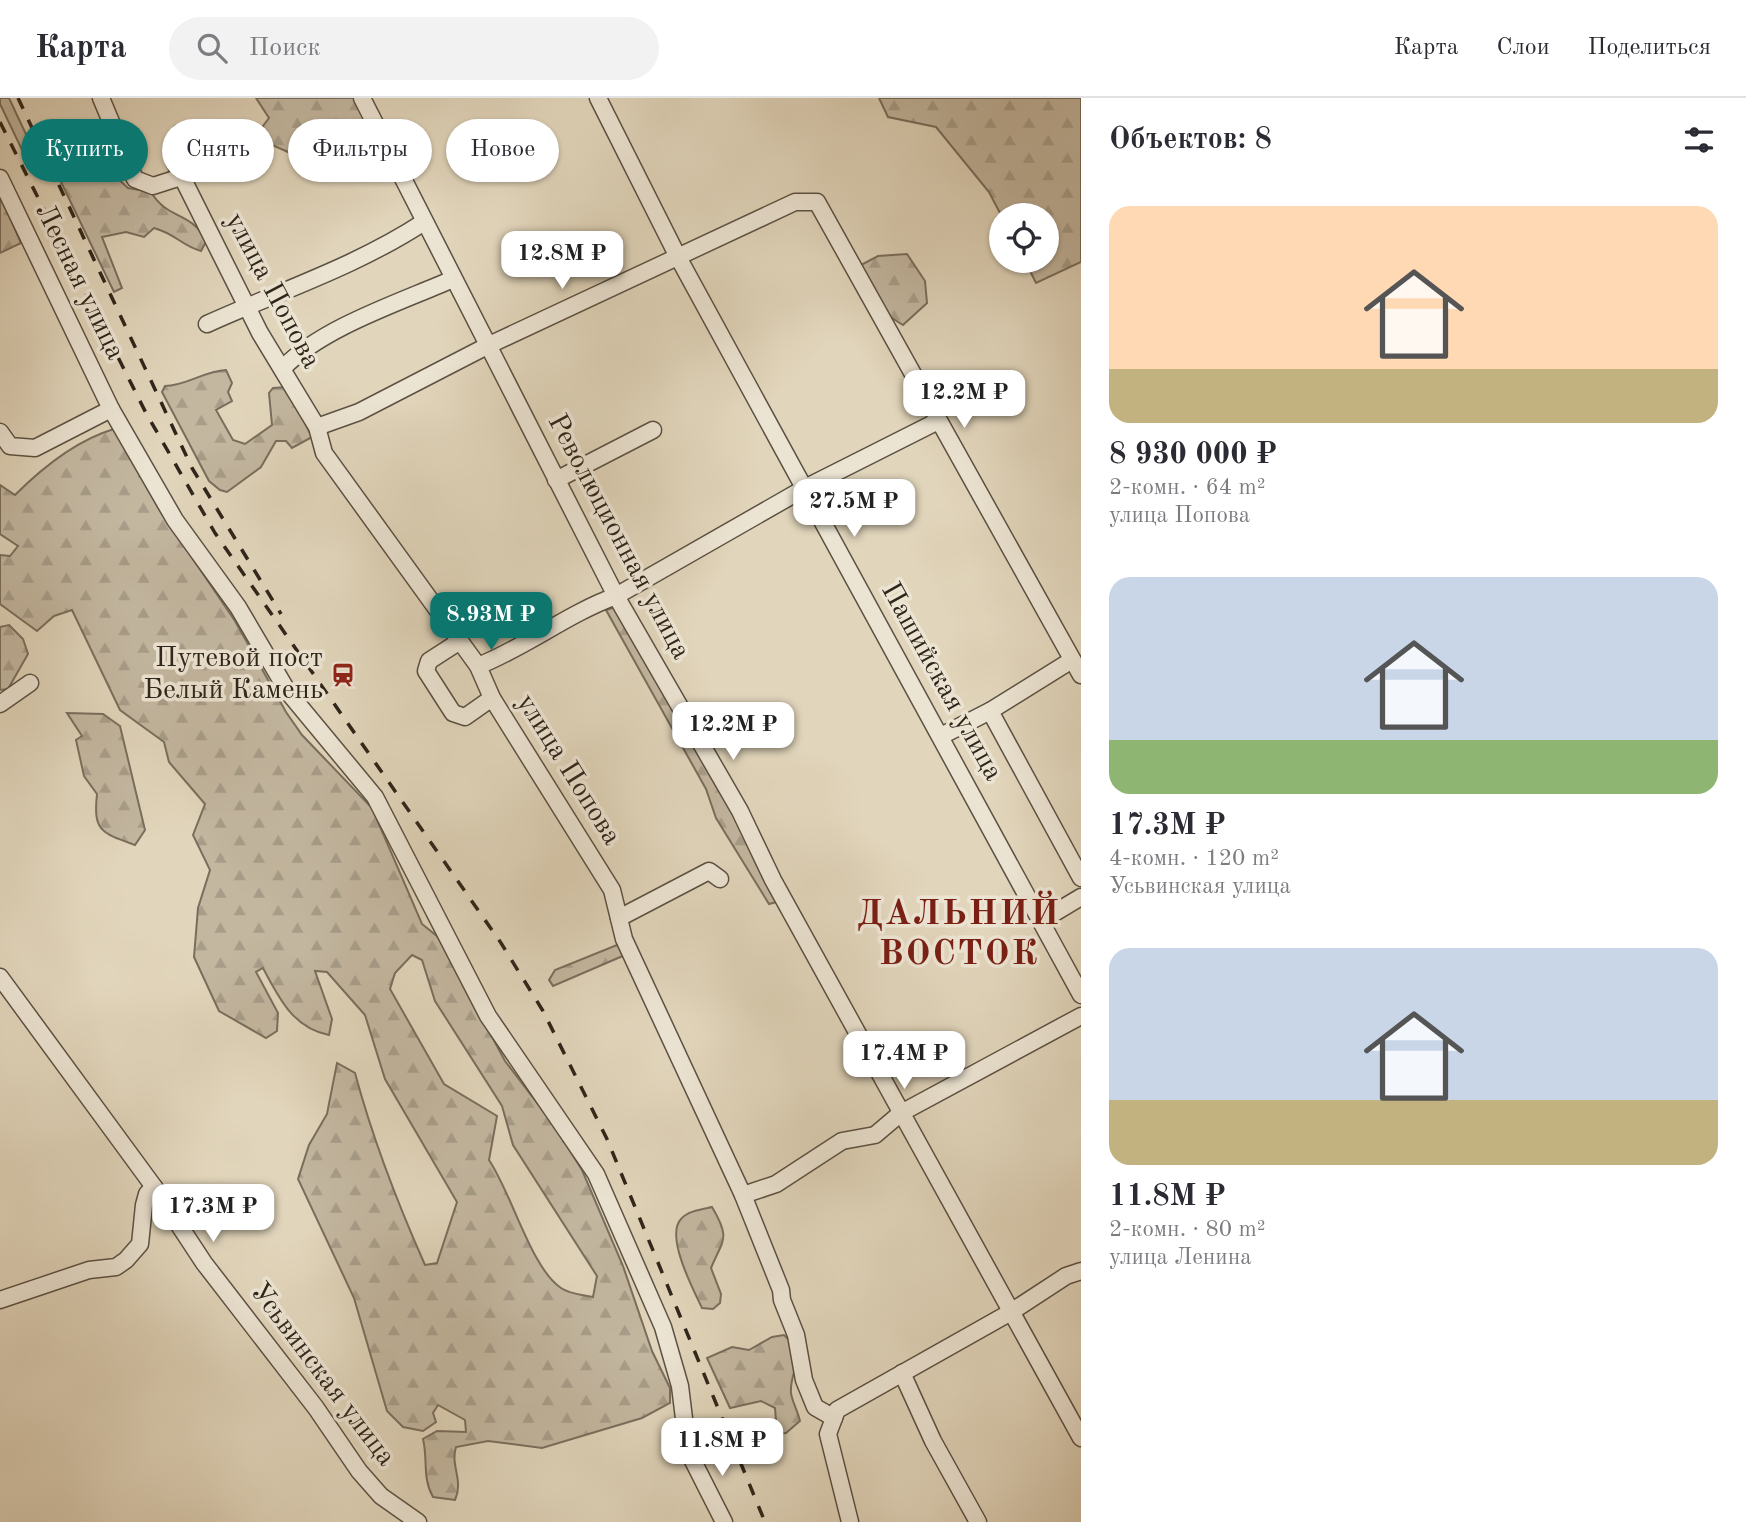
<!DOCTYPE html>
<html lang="ru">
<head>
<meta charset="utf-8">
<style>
	:root { --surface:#fff; --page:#f2f2f3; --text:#2b2b33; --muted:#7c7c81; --line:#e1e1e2; --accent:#0f766e }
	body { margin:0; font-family:"Old Standard TT",serif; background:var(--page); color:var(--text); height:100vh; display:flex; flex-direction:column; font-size:26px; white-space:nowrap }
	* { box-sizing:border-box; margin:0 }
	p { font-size:23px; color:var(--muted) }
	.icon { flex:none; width:38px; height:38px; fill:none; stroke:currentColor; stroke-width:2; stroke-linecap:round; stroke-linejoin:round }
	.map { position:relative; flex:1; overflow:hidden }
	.drawer { display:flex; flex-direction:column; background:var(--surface); width:665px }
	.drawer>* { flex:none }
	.guide { position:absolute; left:21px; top:21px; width:665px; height:63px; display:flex; gap:14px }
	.controls { position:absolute; left:989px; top:105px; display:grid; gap:14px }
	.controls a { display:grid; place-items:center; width:70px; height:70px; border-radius:50%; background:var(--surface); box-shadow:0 2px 5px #0004; font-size:35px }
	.price { position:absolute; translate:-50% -60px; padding:0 16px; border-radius:14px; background:#fff; color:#222; font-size:23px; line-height:46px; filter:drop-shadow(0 2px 4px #0008) }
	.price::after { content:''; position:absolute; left:50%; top:42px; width:21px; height:16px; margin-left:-10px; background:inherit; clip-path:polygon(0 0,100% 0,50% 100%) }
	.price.current { background:var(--accent); color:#fff }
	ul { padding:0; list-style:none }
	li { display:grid; align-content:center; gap:14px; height:371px; padding:0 28px }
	li span { display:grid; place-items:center; height:217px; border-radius:21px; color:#555 }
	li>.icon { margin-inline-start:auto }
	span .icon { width:126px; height:126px; fill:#fffc; stroke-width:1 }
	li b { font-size:30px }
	h2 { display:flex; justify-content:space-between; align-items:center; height:84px; padding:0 28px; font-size:30px }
	.chip { padding:0 24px; border-radius:32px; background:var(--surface); box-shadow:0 2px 5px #0004; font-size:24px; line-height:63px }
	.chip.current { background:var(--accent); color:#fff }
	header { display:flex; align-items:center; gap:42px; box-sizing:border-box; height:98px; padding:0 35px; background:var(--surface); border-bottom:2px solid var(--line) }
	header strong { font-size:33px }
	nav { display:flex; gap:38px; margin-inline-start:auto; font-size:24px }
	.search { width:490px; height:63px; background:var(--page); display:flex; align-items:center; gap:18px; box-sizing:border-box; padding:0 24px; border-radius:38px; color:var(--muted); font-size:26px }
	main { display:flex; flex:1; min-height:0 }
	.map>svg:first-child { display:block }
	.grass { fill:#c3b7a0; stroke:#796e5d; stroke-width:2 }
	.forest { fill:url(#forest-firs); stroke:#796e5d; stroke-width:2; fill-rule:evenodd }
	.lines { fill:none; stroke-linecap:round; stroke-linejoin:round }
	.minor-casing { stroke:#5c5142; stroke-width:19 }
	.minor { stroke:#ece4d3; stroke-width:16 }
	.rail { stroke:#2f251a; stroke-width:3.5; stroke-dasharray:12 12; stroke-linecap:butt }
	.labels { text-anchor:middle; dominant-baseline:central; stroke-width:7; stroke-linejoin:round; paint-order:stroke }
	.street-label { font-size:28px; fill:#2f251a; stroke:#ece4d3 }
	.poi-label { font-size:28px; fill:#2f251a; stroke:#ece4d3; text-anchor:end }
	.district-label { font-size:35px; font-weight:bold; letter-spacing:2px; fill:#7a1f14; stroke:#ece4d3 }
</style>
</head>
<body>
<header>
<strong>Карта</strong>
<div class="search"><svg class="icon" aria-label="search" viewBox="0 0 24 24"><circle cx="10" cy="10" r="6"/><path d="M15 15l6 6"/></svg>Поиск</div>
<nav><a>Карта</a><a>Слои</a><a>Поделиться</a></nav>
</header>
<main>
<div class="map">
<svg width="1081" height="1424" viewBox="0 0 1081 1424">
	<defs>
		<pattern id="forest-firs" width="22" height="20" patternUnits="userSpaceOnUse" patternTransform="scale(1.75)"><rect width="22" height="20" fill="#c3b7a0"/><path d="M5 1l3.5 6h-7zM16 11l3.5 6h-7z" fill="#a89d89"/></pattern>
	</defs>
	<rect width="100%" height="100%" fill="#e1d5bb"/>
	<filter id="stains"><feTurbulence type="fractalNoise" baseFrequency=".00286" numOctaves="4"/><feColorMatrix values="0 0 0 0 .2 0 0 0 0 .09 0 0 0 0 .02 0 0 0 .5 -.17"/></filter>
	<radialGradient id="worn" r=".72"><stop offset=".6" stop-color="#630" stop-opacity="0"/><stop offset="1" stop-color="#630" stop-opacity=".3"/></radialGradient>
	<path class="grass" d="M0,0H9L31,47L23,54L0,6Z"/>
	<g class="forest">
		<path d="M256,0H355L388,71L381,77L371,75L350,33L335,25L314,32L288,54L272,47L260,32L269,20Z"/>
		<path d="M879,0H1081V164L1036,185L1025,163H1046V117H1001L989,94L936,29L888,19Z"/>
		<path d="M58,53L79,76L104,68L128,90L151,94C168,122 188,112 207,142L201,153C182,148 176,136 154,130L144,139L126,134L102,139L122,190L114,194L49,59Z"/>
		<path d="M0,96L21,145L0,155Z"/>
		<path d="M907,156L925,183L927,205L903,227L884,215L861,167L878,158Z"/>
		<path d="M226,272L232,285L228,294L232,303L216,312L233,342L245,346L272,327L269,295L273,290L287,289L312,339L292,350L286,343H276L261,369L227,394L220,392L209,383L162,294L165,288C186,288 204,273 226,272Z"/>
		<path d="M114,331L159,411L235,523L286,614L302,637L372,710L422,826L438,839L505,963L553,1026L582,1072L623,1168L652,1253L670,1290V1305L642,1320L542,1350L488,1343L456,1349C450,1368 464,1382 455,1402L433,1399C422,1380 428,1361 423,1341L437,1333L466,1334L465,1322L438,1307L433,1315L436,1324L423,1333L403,1329L387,1313L354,1200L298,1081L309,1047L327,1016L337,965L355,975C373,1042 397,1104 425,1167L437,1165L457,1104L385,981L365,917L327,874L315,873L332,921L329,937C293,930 279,900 263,870L256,874L278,915L277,933L266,940L219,913L194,859L198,810L210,772L193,737L205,706L169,664L164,644L120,612L72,512L54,518L37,533L0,506V457L10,458L18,448L0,436V387L15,397C42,370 77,342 114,331ZM412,857L422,862L435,903L502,1008L513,1047L597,1178L593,1199C583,1197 569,1196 561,1190C531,1170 512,1096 489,1062L497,1018L444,986L390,891L395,875Z"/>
		<path d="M616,509L732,711L780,803L769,806L716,720L706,691L606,512Z"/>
		<path d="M9,527L23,541L28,556L8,591L0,592V529Z"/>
		<path d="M67,615L103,616L120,628L145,732L135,747C101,735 93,733 97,696L84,678L76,642L82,638Z"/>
		<path d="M617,847L625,857L553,888L549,882L555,872Z"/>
		<path d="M712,1109C731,1141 723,1141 711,1170L721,1196L720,1205L713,1211L702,1210C693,1191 665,1138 681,1121C687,1113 703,1111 712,1109Z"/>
		<path d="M784,1237C810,1261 789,1270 791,1295C792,1303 798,1314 800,1323L786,1335L777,1336L775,1310L761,1303L730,1310L707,1260L732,1249L749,1252L772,1239Z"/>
	</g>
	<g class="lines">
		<g class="minor-casing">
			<g id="minor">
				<path d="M101,0L135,81L153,88L181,79"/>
				<path d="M362,0L616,498L740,713L773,782L1081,1340"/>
				<path d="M598,0L678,159L1081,897"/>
				<path d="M180,35L175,65L260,235L317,329L324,355L478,568L492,600L612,792L624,841L743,1097L781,1192L782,1202L796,1237L804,1282L815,1309L834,1320"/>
				<path d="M0,80L111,311L175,422L238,509L288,594L375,699L488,918L596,1076L663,1229L680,1288L688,1353L724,1424"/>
				<path d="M207,226C280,193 357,168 424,124"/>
				<path d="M283,270C323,229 401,204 453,181"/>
				<path d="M317,329L359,314L487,248L795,104H817L1081,577"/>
				<path d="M0,334L10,348L35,350L111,311"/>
				<path d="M556,382L653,332"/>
				<path d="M460,543L429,563L426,573L453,615L465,619L492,600"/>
				<path d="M478,568C526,549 567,516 616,498L805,390L938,323"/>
				<path d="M0,606L30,585"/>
				<path d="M990,613L1081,780"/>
				<path d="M941,638L990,613L1072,562"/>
				<path d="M619,820L709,773L720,781"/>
				<path d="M1041,823L1081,799"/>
				<path d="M0,879L154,1089L204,1165L316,1310L359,1373L381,1398L418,1424"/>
				<path d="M743,1097L776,1086L842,1043L875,1037L901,1015L1081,918"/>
				<path d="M0,1202L89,1172L116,1169L126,1162L140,1146L144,1107L147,1096L154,1089"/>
				<path d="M902,1275L933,1343L978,1424"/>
				<path d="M850,1424L828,1336L837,1312L1011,1214L1066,1178L1081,1173"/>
			</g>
		</g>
		<use href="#minor" class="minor"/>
		<g class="rail">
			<path d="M18,0L192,370L281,516"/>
			<path d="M0,24L146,315L215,435L501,845L543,913L607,1041L765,1424"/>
		</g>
	</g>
	<defs>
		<g id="station-bare" transform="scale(1.89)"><path d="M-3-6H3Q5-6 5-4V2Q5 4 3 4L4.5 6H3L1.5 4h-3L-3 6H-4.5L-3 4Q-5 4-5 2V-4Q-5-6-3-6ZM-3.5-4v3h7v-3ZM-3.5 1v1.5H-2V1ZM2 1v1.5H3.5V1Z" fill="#8f2418" stroke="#ece4d3" stroke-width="2.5" paint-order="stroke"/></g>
	</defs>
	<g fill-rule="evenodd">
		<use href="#station-bare" x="343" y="577"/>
	</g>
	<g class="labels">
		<g class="street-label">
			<text transform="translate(79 184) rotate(64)">Лесная улица</text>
			<text transform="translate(272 193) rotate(62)">улица Попова</text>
			<text transform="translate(618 439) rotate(62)">Революционная улица</text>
			<text transform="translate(941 584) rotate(61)">Пашийская улица</text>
			<text transform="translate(568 672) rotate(58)">улица Попова</text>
			<text transform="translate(322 1277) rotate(53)">Усьвинская улица</text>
		</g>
		<g class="poi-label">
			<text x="323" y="561">Путевой пост<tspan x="323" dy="32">Белый Камень</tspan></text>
		</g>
		<g class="district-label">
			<text x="959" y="816">ДАЛЬНИЙ<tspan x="959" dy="40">ВОСТОК</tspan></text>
		</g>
	</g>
	<rect width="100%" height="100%" filter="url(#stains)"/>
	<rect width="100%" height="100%" fill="url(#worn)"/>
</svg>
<div class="controls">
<a><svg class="icon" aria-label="locate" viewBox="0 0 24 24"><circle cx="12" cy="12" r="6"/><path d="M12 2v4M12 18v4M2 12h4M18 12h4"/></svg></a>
</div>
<b class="price" style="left:562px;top:193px">12.8M ₽</b>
<b class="price" style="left:964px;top:332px">12.2M ₽</b>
<b class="price" style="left:854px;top:441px">27.5M ₽</b>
<b class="price current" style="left:491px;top:554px">8.93M ₽</b>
<b class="price" style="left:733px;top:664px">12.2M ₽</b>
<b class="price" style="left:904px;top:993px">17.4M ₽</b>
<b class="price" style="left:213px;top:1146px">17.3M ₽</b>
<b class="price" style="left:722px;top:1380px">11.8M ₽</b>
<div class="guide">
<a class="chip current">Купить</a>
<a class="chip">Снять</a>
<a class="chip">Фильтры</a>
<a class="chip">Новое</a>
</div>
</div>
<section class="drawer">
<h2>Объектов: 8<svg class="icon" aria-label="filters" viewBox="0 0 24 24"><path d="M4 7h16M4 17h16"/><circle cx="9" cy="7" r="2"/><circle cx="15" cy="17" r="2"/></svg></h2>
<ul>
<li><span style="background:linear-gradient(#ffd9b3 75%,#c2b280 0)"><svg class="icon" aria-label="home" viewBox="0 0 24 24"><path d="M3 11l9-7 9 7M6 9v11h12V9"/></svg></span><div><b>8 930 000 ₽</b><p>2-комн. · 64 m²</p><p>улица Попова</p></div></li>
<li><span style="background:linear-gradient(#c9d6e8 75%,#8fb573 0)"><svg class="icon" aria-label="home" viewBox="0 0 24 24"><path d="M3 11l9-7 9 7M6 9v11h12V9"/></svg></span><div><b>17.3M ₽</b><p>4-комн. · 120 m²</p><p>Усьвинская улица</p></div></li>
<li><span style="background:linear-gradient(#c9d6e8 70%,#c2b280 0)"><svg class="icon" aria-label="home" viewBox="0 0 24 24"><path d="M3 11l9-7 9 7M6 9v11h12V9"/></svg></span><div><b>11.8M ₽</b><p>2-комн. · 80 m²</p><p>улица Ленина</p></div></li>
</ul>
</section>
</main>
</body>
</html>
